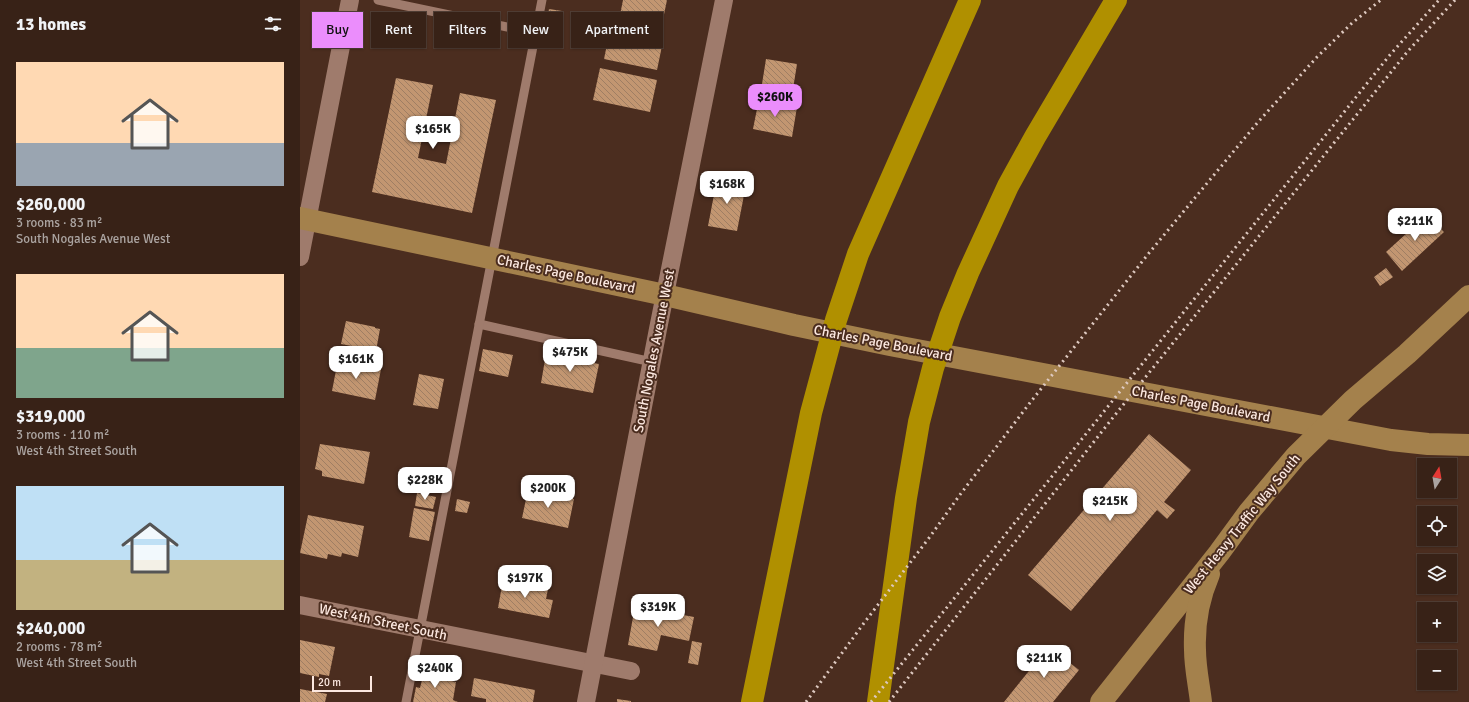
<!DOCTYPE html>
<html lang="en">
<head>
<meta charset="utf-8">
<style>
	:root { --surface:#382217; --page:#432f24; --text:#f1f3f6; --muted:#aba4a1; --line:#523f36; --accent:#eb8dfc }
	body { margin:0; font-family:Signika,sans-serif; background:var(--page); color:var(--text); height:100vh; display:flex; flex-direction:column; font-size:15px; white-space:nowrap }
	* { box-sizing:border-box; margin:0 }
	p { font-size:13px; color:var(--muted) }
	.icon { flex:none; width:22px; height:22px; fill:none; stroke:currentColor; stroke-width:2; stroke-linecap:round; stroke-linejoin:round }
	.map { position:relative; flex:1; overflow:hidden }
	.panel { display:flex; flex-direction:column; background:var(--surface); width:300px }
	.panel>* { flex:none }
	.banner { position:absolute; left:12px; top:12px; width:380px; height:36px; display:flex; gap:8px }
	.needle { width:26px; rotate:11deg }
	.tools { position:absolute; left:1117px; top:458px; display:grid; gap:8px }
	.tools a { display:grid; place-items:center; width:40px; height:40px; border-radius:0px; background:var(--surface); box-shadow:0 1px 3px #0004,0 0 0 1px var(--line); font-size:20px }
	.scale { position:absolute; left:12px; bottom:10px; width:60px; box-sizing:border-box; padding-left:4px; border:2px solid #fce8e0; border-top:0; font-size:11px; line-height:14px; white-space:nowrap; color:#fce8e0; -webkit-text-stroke:3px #4b2d1f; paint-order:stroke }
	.price { position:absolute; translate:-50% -34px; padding:0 9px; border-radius:8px; background:#fff; color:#222; font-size:13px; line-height:26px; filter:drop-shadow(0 1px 2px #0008) }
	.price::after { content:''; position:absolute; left:50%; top:24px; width:12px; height:9px; margin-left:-6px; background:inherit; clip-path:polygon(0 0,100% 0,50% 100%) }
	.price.current { background:var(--accent); color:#111 }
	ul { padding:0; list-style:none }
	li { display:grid; align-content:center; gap:8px; height:212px; padding:0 16px }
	li span { display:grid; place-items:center; height:124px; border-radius:0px; color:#555 }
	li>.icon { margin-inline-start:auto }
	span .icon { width:72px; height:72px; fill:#fffc; stroke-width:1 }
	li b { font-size:17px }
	h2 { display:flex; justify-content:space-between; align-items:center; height:48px; padding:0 16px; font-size:17px }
	.tag { padding:0 14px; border-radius:0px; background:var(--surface); box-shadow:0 1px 3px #0004,0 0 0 1px var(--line); font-size:14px; line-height:36px }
	.tag.current { background:var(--accent); color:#111 }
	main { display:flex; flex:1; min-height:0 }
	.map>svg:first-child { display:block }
	.building { fill:url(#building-back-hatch) }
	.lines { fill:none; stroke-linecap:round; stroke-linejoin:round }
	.lane { stroke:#9f7b6c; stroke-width:9 }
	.street { stroke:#9f7b6c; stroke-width:18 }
	.secondary { stroke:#a4814c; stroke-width:22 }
	.highway { stroke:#b09000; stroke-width:22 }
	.rail { stroke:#dec9c0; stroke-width:3; stroke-dasharray:2 4; stroke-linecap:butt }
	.labels { text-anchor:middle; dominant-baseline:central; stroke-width:4; stroke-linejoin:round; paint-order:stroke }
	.street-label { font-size:14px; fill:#fce8e0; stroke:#4b2d1f }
</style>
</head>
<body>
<main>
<section class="panel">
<h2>13 homes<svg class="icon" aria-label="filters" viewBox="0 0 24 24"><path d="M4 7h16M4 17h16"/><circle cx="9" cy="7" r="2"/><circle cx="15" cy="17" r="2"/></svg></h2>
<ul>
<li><span style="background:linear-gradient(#ffd9b3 65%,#9aa5b1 0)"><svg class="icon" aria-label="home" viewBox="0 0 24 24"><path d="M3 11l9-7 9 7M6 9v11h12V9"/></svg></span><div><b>$260,000</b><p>3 rooms · 83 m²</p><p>South Nogales Avenue West</p></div></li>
<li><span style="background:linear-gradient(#ffd9b3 60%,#7fa58c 0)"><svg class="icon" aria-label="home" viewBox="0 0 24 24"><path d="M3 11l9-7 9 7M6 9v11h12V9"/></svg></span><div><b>$319,000</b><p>3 rooms · 110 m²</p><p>West 4th Street South</p></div></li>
<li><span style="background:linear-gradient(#bfe0f5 60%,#c2b280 0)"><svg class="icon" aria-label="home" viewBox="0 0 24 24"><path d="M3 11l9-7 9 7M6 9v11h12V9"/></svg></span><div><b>$240,000</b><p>2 rooms · 78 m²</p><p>West 4th Street South</p></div></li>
</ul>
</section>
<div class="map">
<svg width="1169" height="702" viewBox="0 0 1169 702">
	<defs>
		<pattern id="building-back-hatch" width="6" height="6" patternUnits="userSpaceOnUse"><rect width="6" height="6" fill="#c29671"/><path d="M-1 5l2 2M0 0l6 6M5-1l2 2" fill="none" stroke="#9f7e63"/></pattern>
	</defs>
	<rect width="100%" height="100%" fill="#4b2d1f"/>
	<g class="building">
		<path d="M323,0H367L362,24L320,15Z"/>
		<path d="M249,9L262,11L259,29L246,27Z"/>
		<path d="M310,30L363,41L357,70L304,59Z"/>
		<path d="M466,59L497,64L493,89L462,84Z"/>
		<path d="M300,68L357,80L350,112L293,100Z"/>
		<path d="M96,78L133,85L118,158L146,164L160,93L196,100L172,213L72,192Z"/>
		<path d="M459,99L497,107L492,137L453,129Z"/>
		<path d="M417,179L446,185L437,231L408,226Z"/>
		<path d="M1128,214L1144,232L1102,271L1086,252Z"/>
		<path d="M1086,268L1093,277L1080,286L1074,277Z"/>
		<path d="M46,321L75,327V328L80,329L76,351L73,350V352L62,349V348L41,344Z"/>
		<path d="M183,349L213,355L208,377L179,371Z"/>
		<path d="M246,354L299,364L293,393L241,383Z"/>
		<path d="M38,360L81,369L75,400L32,391Z"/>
		<path d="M119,374L144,379L138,409L113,405Z"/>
		<path d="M849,434L891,470L864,502L875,510L867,519L857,510L771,611L728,575Z"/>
		<path d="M20,444L70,452L64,484L22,476V471L15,469Z"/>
		<path d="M228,490L274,499L268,528L222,518Z"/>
		<path d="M117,493L136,497L133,509L115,506Z"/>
		<path d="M157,499L170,502L167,513L155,511Z"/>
		<path d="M114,508L135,512L129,541L109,537Z"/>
		<path d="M8,515L64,526L58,557L42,553L41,557L28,554L27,559L0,553Z"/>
		<path d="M203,580L248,589L246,599L253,600L249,618L198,608Z"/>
		<path d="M335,606L394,617L389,641L361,635L357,651L328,645Z"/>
		<path d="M0,640L35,647L29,676L19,674V677L0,673Z"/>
		<path d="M392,641L402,643L398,665L388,663Z"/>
		<path d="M749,646L779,670L753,702H704Z"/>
		<path d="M126,669L143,673L142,679L156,682L153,700L158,702H113L116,687L120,688L123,676H125Z"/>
		<path d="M174,678L235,690L233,702H186V699L171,696Z"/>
		<path d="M0,689L27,694L25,702H0Z"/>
		<path d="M317,699L331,701V702H317Z"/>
	</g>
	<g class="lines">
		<g class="lane">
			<path d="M78,0L236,33"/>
			<path d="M179,324L352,362"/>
			<path d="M106,702L242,0"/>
		</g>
		<g class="street">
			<path d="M0,257L50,0"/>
			<path d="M0,605L331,671"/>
			<path d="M286,702L358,329L424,0"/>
		</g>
		<g class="secondary">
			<path d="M0,218L365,295L494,325L590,345L1091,440L1128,444L1169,445"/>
			<path d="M801,702L919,553L949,512L996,456L1053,400L1107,354L1169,296"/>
			<path d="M901,702C899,685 895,667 895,650C894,625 899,597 909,574"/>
		</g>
		<g class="highway">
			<path d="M452,702L511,413L536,320L558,254L670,0"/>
			<path d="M578,702L606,498L619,422L633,368L650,317L668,273L708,186L735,137L816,0"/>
		</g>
		<g class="rail">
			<path d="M506,702L564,623L629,538L659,496L729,404L849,253L958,122L1017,57L1052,23L1081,0"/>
			<path d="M571,702L1089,56L1139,0"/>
			<path d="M589,702L811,420L1108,51L1155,0"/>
		</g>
	</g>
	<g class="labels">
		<g class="street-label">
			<text transform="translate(266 274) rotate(12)">Charles Page Boulevard</text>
			<text transform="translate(583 343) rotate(11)">Charles Page Boulevard</text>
			<text transform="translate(354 351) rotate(-79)">South Nogales Avenue West</text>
			<text transform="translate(901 404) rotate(11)">Charles Page Boulevard</text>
			<text transform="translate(942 524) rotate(-51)">West Heavy Traffic Way South</text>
			<text transform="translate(83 622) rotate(12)">West 4th Street South</text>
		</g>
	</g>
</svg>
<div class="tools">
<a><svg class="needle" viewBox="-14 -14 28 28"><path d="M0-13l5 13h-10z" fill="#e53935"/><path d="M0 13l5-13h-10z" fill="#aba4a1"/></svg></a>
<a><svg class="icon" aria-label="locate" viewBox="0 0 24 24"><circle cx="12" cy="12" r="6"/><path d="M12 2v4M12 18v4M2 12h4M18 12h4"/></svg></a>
<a><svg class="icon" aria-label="layers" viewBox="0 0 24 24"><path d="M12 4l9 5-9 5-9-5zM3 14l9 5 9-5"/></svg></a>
<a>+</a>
<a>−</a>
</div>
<div class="scale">20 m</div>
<b class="price current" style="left:475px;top:118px">$260K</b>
<b class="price" style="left:133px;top:150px">$165K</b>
<b class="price" style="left:427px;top:205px">$168K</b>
<b class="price" style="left:1115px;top:242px">$211K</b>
<b class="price" style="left:270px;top:373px">$475K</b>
<b class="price" style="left:56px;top:380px">$161K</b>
<b class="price" style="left:125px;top:501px">$228K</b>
<b class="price" style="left:248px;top:509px">$200K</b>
<b class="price" style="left:810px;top:522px">$215K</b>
<b class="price" style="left:225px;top:599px">$197K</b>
<b class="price" style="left:358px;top:628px">$319K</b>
<b class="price" style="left:744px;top:679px">$211K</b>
<b class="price" style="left:135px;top:689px">$240K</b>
<div class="banner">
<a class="tag current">Buy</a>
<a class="tag">Rent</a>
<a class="tag">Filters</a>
<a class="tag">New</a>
<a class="tag">Apartment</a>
</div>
</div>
</main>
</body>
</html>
